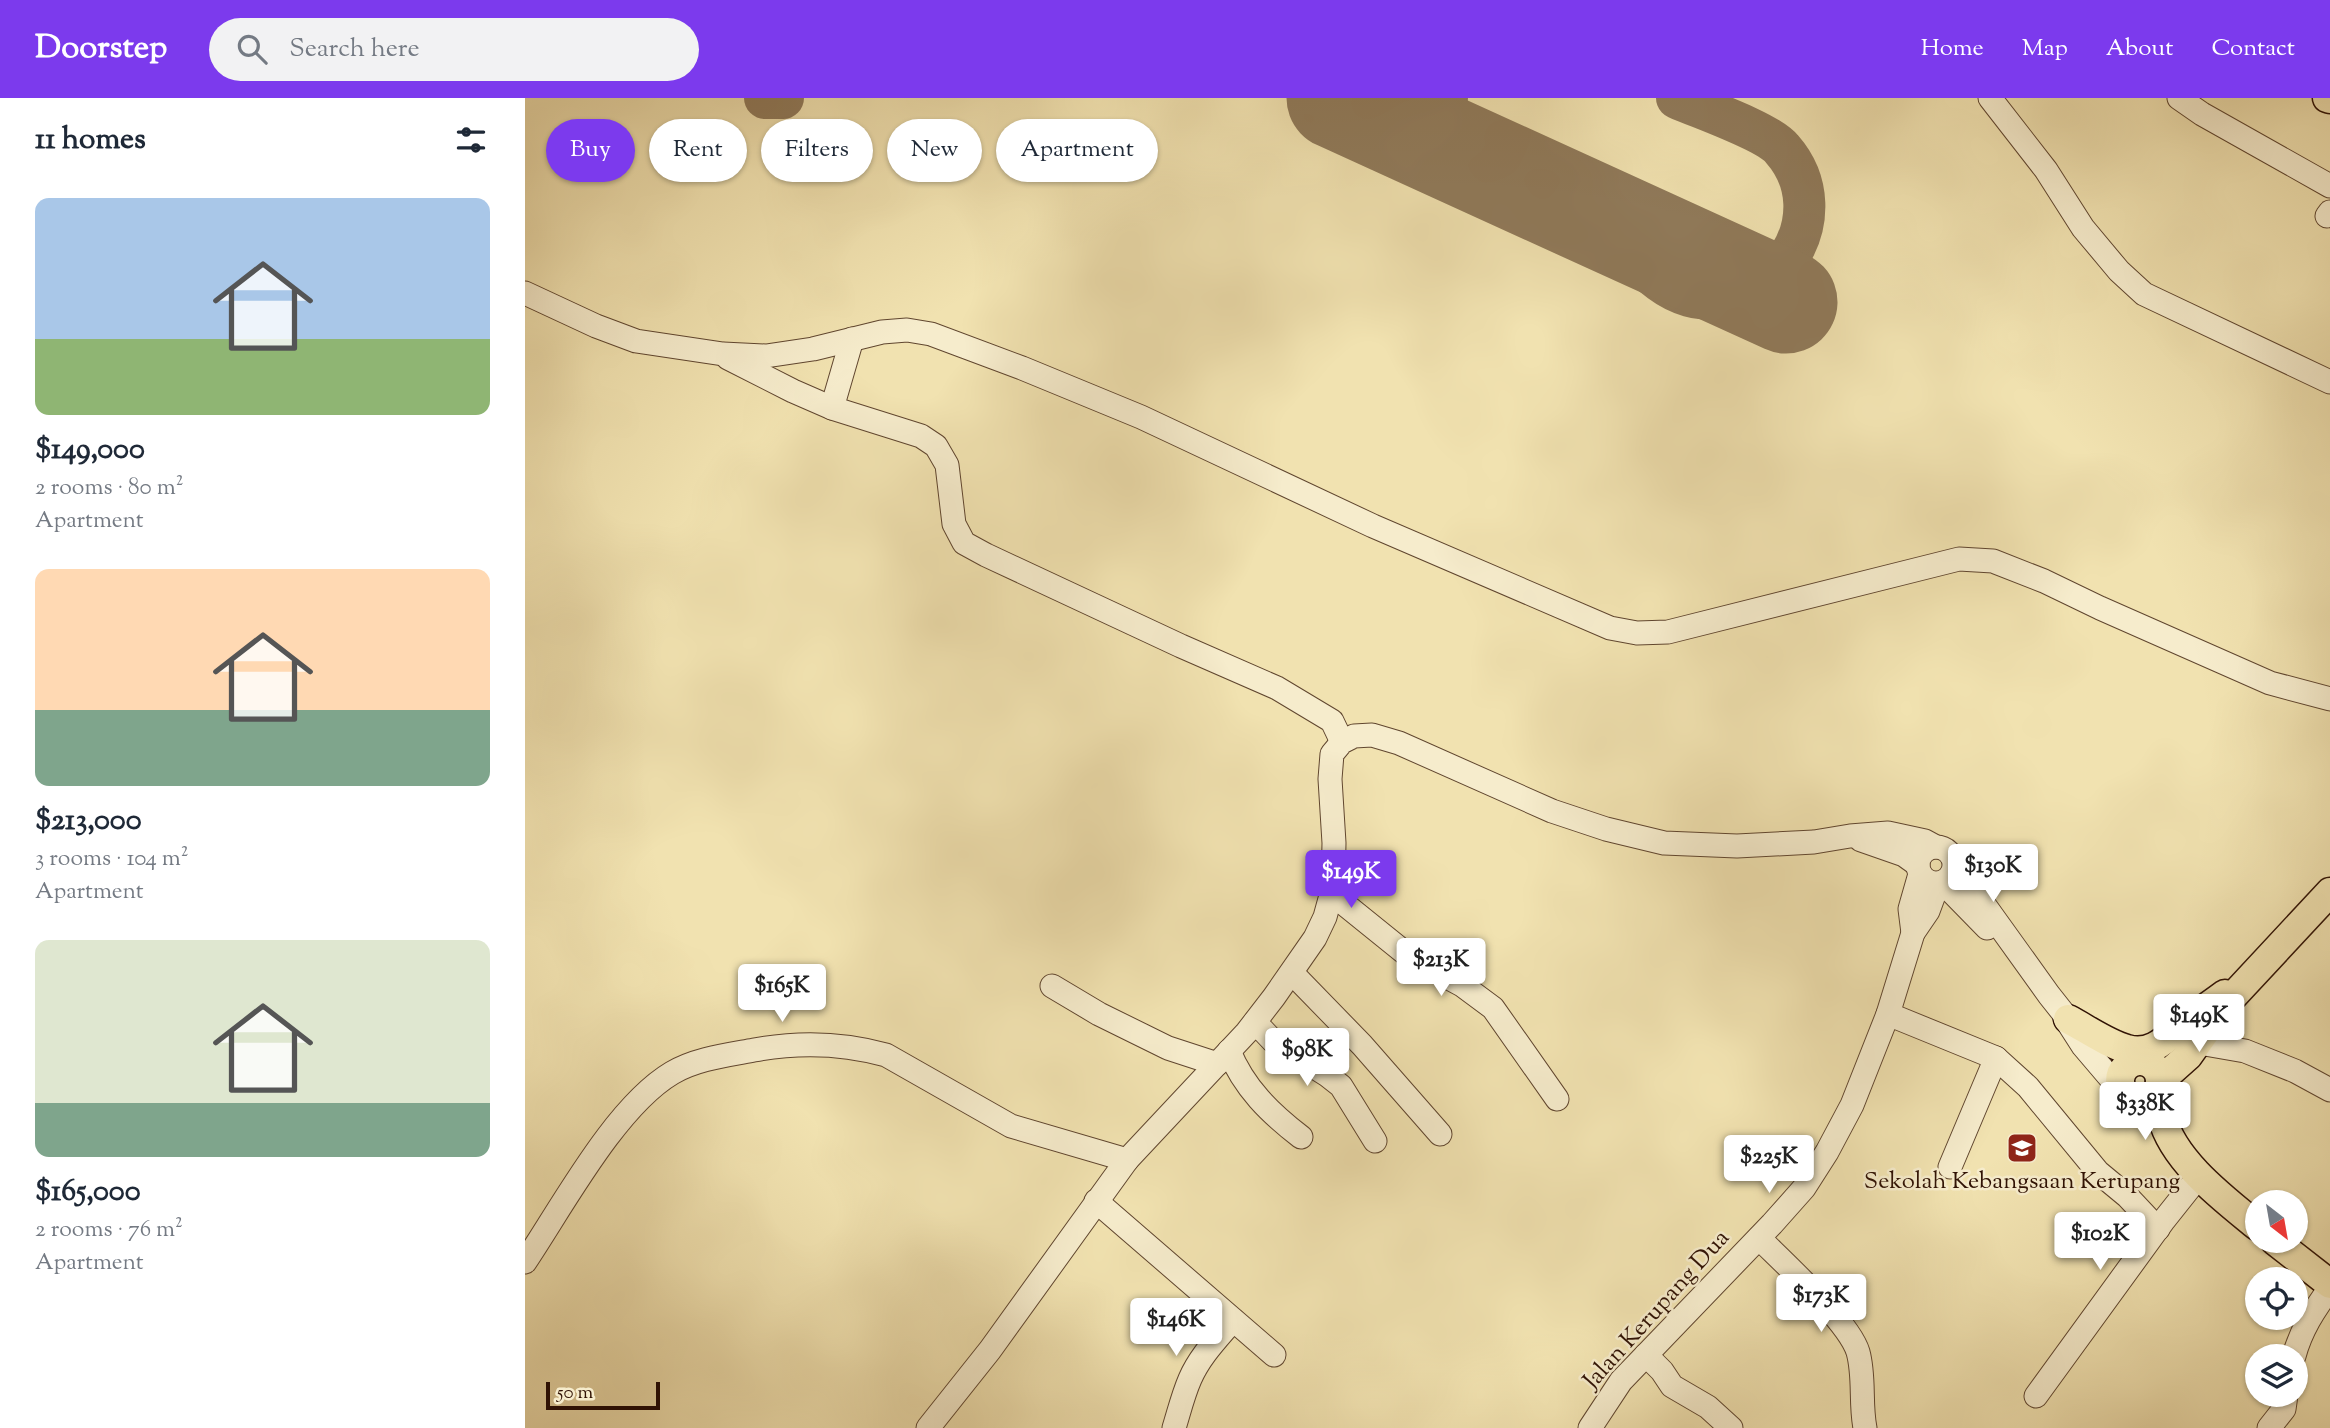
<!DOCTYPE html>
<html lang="en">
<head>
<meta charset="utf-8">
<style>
	:root { --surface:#fff; --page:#f2f2f3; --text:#1f2937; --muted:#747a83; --accent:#7c3aed }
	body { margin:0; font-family:"Sorts Mill Goudy",serif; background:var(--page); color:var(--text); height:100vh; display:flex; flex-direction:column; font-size:26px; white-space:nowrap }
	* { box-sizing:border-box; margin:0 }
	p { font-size:23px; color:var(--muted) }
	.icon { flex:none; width:38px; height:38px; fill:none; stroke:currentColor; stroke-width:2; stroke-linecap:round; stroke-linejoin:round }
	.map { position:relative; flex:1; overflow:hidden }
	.panel { display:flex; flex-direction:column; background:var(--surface); width:525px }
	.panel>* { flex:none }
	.hud { position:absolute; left:21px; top:21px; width:665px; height:63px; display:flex; gap:14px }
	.needle { width:46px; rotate:149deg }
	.fabs { position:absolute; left:1720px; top:1092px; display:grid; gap:14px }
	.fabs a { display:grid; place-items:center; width:63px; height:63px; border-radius:50%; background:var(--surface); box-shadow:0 2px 5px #0004; font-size:35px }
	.scale { position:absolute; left:21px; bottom:18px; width:114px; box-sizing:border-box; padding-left:7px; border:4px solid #301204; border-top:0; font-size:19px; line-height:24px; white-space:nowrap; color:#301204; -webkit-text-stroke:5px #f6eccc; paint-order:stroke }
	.price { position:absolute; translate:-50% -60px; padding:0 16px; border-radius:7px; background:#fff; color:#222; font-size:23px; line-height:46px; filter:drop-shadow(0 2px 4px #0008) }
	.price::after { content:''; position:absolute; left:50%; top:42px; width:21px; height:16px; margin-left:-10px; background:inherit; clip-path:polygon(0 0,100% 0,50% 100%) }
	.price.current { background:var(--accent); color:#fff }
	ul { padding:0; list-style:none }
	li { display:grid; align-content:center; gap:14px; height:371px; padding:0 35px }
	li span { display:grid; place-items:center; height:217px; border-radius:14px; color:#555 }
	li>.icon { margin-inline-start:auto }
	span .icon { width:126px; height:126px; fill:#fffc; stroke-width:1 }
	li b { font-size:30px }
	h2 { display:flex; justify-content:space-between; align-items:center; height:84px; padding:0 35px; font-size:30px }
	.chip { padding:0 24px; border-radius:32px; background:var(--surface); box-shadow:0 2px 5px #0004; font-size:24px; line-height:63px }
	.chip.current { background:var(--accent); color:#fff }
	header { display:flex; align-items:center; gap:42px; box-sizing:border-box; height:98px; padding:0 35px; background:var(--accent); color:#fff }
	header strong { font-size:33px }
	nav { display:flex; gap:38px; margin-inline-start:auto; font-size:24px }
	.search { width:490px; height:63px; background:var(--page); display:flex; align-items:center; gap:18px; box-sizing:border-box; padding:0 24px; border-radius:38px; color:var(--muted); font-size:26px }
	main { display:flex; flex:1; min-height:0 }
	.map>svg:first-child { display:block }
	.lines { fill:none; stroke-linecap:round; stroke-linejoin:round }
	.taxiway { stroke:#907a5a; stroke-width:42 }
	.runway { stroke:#907a5a; stroke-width:103 }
	.minor-casing { stroke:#60462f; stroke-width:25 }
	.major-casing { stroke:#301204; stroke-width:31 }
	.minor { stroke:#f6eccc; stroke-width:23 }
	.major { stroke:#f1e2b0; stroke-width:28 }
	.labels { text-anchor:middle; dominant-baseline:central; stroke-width:5; stroke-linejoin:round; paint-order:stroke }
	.poi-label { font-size:24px; fill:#301204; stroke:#f6eccc }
	.street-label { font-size:24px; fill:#301204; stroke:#f6eccc }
</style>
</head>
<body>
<header>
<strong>Doorstep</strong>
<div class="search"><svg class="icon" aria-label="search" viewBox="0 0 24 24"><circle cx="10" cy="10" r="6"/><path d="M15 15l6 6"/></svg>Search here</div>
<nav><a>Home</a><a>Map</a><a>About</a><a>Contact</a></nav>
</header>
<main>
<section class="panel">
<h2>11 homes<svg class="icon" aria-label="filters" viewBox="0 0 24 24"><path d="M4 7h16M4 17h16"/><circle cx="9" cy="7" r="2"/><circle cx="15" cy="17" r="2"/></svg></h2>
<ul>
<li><span style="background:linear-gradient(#a9c7e8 65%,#8fb573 0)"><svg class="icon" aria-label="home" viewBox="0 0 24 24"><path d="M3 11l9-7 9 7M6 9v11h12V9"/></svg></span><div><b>$149,000</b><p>2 rooms · 80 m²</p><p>Apartment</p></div></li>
<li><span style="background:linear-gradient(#ffd9b3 65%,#7fa58c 0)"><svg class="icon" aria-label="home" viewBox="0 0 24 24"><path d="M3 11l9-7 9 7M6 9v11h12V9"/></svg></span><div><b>$213,000</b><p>3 rooms · 104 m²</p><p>Apartment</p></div></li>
<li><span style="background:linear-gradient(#dfe7d0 75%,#7fa58c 0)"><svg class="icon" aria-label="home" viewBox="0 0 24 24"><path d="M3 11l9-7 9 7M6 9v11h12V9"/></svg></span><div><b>$165,000</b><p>2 rooms · 76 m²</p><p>Apartment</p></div></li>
</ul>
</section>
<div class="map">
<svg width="1805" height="1330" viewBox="0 0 1805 1330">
	<rect width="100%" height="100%" fill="#f1e2b0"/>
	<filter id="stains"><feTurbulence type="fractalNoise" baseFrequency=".00286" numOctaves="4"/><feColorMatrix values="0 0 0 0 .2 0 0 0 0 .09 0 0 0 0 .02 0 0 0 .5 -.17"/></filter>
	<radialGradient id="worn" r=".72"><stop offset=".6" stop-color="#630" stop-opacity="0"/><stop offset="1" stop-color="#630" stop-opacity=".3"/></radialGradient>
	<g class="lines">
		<g class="taxiway">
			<path d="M240,0H258"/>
			<path d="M813,0L866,5L922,0"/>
			<path d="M1064,115C1070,117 1078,119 1084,123C1097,131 1105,148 1113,160C1125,178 1144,192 1164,198C1249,220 1316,118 1257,51C1242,33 1177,11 1152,0"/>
		</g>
		<path class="runway" d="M813,0L1261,204"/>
		<g class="minor-casing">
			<g id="minor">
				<path d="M1465,0L1521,72L1558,130L1594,173L1619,196L1805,284"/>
				<path d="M1654,0L1677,16L1805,88"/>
				<path d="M1802,118L1805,114"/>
				<path d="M0,195L71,228L111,243L198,256L241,258L288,251L357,234L382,232L406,236L497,270L616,319L848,428L1085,530L1112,535L1143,534L1434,461L1468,463L1519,483L1575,510L1745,585L1805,601"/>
				<path d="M203,260L268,293L307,310L396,338L411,348L422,367L429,426L439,445L461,457L656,548L752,590L807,623L817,644"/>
				<path d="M307,310L327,241"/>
				<path d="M1336,742L1379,757L1393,767"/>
				<circle cx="1411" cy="767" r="18"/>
				<path d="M1430,766L1524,897L1543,921L1554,931"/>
				<path d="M1418,785L1462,830"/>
				<path d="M807,796L885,859L937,887L968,910L1032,1001"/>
				<path d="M1388,835L1385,811L1395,776"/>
				<path d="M767,875L837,947L915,1036"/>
				<path d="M527,888L574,916L643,950L692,966"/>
				<path d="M1363,916L1471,960"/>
				<path d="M1540,920L1558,948L1598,995"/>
				<path d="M730,924L748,943L802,977L816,988L850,1043"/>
				<path d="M1674,945L1720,953L1770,973L1805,992"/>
				<path d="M704,953C719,990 745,1015 776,1039"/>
				<path d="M1425,1069L1471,960L1503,989L1573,1074L1602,1098L1633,1131"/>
				<path d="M571,1103L749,1257"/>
				<path d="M1234,1140C1258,1164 1324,1224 1333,1254C1340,1279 1335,1305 1340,1330"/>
				<path d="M0,1164C37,1109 90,1009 147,975C170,961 202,957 229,952C272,944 318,945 361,957L486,1028L602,1062"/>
				<path d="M1121,1257L1137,1273L1147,1288L1183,1309L1206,1330"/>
				<path d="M1769,1258C1776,1232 1789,1212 1805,1190"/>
				<path d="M1511,1298L1639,1122L1674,1078"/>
				<path d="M403,1330L465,1252L602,1062L722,934L749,899L790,840L800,819L808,790L809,745L805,681L807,656L817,644L829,638L847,637L874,645L1027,713L1081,731L1139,745L1212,748L1289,744L1325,738L1363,735L1400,743L1411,749"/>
				<path d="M649,1330C654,1314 658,1297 665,1281C675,1258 692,1241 708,1222"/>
				<path d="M1065,1330L1096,1283L1247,1126L1279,1090L1302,1054L1327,1007L1363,916L1388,835L1403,813L1413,786"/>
				<path d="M1744,1330L1759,1311L1761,1297"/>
			</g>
		</g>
		<g class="major-casing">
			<g id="major">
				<path d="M1802,0L1805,1"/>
				<path d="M1543,921C1562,931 1583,946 1602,951C1629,959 1645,936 1664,922C1676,913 1688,905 1700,896"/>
				<circle cx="1615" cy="983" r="20"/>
				<path d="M1635,983L1663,958L1698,909L1805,794"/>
				<path d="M1633,992C1634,1001 1635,1010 1637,1019C1648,1063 1699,1101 1732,1128"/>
				<path d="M1750,1143L1805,1186"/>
			</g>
		</g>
		<use href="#minor" class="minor"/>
		<use href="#major" class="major"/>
	</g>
	<defs>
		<g id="school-square" transform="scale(1.575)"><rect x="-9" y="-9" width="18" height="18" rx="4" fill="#8f2418" stroke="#f6eccc"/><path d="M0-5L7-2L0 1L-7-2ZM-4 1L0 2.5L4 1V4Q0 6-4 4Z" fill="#fff"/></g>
	</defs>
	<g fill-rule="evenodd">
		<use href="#school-square" x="1497" y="1050"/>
	</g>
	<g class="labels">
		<g class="poi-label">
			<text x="1497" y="1084">Sekolah Kebangsaan Kerupang</text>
		</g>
		<g class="street-label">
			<text transform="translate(1132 1212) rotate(-48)">Jalan Kerupang Dua</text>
		</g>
	</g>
	<rect width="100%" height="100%" filter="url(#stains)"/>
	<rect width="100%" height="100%" fill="url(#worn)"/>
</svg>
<div class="fabs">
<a><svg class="needle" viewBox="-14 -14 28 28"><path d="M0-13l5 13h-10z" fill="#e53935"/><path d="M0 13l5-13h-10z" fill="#747a83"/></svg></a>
<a><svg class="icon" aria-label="locate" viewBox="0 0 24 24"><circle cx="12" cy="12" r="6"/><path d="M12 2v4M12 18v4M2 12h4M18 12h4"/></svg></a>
<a><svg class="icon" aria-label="layers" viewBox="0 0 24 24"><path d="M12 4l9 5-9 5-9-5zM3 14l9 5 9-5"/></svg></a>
</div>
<div class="scale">50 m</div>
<b class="price" style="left:1468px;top:806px">$130K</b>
<b class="price current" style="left:826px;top:812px">$149K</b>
<b class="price" style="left:916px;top:900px">$213K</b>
<b class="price" style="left:257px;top:926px">$165K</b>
<b class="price" style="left:1674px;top:956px">$149K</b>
<b class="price" style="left:782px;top:990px">$98K</b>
<b class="price" style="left:1620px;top:1044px">$338K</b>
<b class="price" style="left:1244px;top:1097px">$225K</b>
<b class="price" style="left:1575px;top:1174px">$102K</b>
<b class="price" style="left:1296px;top:1236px">$173K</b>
<b class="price" style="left:651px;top:1260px">$146K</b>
<div class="hud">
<a class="chip current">Buy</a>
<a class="chip">Rent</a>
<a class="chip">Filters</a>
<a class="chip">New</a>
<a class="chip">Apartment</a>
</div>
</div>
</main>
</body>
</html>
